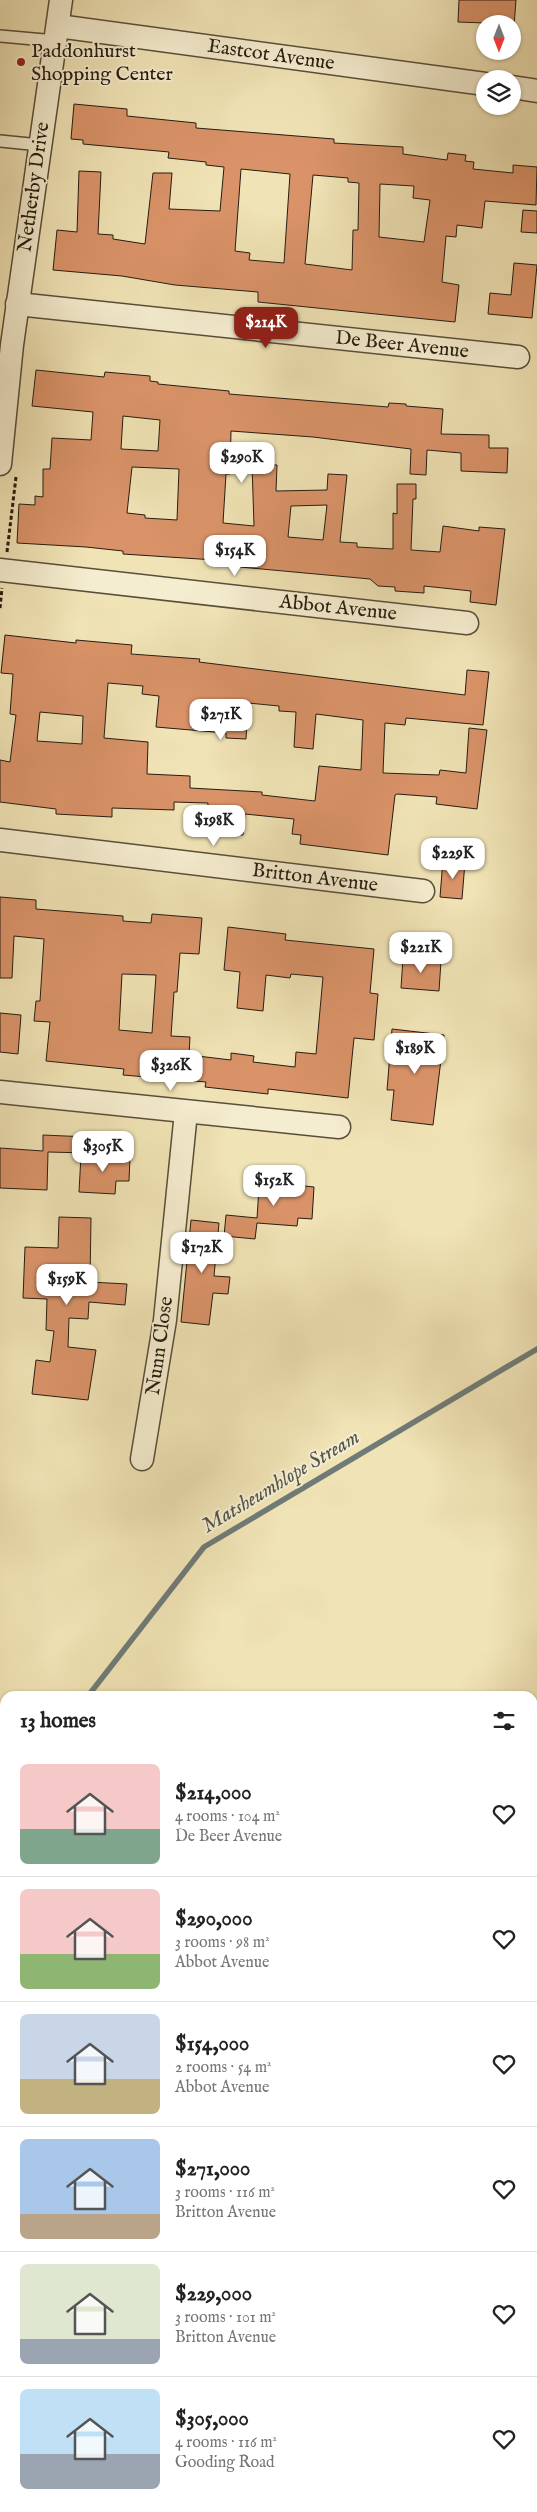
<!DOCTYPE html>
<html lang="en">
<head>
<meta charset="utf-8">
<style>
	:root { --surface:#fff; --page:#f2f2f2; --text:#222; --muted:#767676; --line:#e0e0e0; --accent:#8f2418 }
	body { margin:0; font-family:"IM FELL English",serif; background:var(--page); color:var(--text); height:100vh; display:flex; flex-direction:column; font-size:19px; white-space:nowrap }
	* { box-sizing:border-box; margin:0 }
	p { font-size:16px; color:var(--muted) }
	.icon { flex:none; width:28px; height:28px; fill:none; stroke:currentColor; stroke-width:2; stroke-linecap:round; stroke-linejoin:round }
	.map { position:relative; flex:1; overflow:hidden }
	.panel { position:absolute; left:0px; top:1691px; width:538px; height:821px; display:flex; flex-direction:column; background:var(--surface); border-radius:15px 15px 0 0; box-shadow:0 1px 4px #0004 }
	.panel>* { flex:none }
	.needle { width:32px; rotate:180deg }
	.controls { position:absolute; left:476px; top:15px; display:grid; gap:10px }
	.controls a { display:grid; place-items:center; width:45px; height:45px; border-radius:50%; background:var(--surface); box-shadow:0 1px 4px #0004; font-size:25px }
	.price { position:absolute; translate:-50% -42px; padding:0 11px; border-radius:10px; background:#fff; color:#222; font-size:16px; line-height:32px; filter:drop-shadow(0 1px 2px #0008) }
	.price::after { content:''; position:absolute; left:50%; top:30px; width:15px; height:11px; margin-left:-8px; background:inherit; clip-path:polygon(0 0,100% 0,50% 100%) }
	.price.selected { background:var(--accent); color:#fff }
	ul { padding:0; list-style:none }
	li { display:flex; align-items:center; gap:15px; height:125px; padding:0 20px }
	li+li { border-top:1px solid var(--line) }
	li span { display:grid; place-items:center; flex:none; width:140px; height:100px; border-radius:8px; color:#555 }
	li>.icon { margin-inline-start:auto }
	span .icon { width:60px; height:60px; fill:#fffc; stroke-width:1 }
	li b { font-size:21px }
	h2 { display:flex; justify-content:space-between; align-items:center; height:60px; padding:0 20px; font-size:21px }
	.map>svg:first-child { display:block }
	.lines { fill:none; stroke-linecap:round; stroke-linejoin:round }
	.stream { stroke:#6f7b77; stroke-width:5.5 }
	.building { fill:#da9369; stroke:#261c12; fill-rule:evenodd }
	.service-casing { stroke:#584e3b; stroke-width:14 }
	.minor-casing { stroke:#584e3b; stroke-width:25 }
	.path { stroke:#261c12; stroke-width:3; stroke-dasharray:4 2.5; stroke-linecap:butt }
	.service { stroke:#f5edcf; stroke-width:11 }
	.minor { stroke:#f5edcf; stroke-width:22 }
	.poi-dot { fill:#8f2418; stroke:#f5edcf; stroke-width:2 }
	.labels { text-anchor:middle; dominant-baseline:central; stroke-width:4; stroke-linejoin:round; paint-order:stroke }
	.poi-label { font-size:20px; fill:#261c12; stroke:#f5edcf; text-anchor:start }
	.street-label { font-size:20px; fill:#261c12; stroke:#f5edcf }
	.water-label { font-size:21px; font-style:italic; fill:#51544d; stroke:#f5edcf }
</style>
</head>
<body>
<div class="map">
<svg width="537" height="2512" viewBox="0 0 537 2512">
	<rect width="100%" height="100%" fill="#f0e3b5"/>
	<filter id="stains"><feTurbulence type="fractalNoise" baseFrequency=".004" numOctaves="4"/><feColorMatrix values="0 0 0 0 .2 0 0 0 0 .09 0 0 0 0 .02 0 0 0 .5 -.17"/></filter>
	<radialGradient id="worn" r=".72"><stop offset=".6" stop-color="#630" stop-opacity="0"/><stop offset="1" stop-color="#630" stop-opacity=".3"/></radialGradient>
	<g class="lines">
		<g class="stream">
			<path d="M88,1696L204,1547L537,1349"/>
			<path d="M0,1811L5,1804"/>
		</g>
	</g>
	<g class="building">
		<path d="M459,0H516L514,26L512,24L458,22Z"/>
		<path d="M74,104L127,109V116L196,123V128L334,139V143L403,147V154L447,160L448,153L466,155L465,161L474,162L473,169L513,173V165L537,167L536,205L485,201L482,228L457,225L456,237L446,236L442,282L459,285L455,322L258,302V292L175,285L122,276L53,270L57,230L77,232L79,171L101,172L98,234L113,235V239L145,244L153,173H172L169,209L220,211L224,167L206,165V162L168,158L169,152L83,144V140L71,139ZM241,169L290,174L284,263L249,260L250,253L235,251ZM313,175L348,178V182L359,183L358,230H353L352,270L305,264ZM380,184L414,186L413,198L430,200L424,242L379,237Z"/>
		<path d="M523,210L537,211V233L521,232Z"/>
		<path d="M514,263L537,265L532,318L488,314L490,293L511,295Z"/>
		<path d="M36,370L104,377L105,372L150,376V381L158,382V384L229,391V394L388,407L389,403L406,404V406L443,409L441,434L489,435V448H508L507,473L461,471V453L427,450L426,475L410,474L411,449L313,437L231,431L230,474H226L223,523L254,526L252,464L277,465L276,491L327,490L328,474L347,475L340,542L357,543V547L393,549V513L397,514V484H416V499H413L411,550L440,552L443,526L479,531V527L505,529L496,605L470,602L471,591L424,586V593L395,591V587L378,586L370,579L229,566L230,561L123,554V551L86,547L17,543L19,504L35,505V496L43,497V469H50L52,438L91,440L93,412L32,406ZM123,416L160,420L158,451L121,449ZM132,467L179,469L177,520L145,518V515L127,513ZM327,505L323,540L288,537L291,506Z"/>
		<path d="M5,635L76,643V640L132,645L131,654L200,659L199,662L465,695L467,670L489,672L483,725L406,718L405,725L385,723L383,773L439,775L440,770L466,773L469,728L487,730L477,809L436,804L437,797L397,794L395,795L388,855L300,844L301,835L292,834L294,819L245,814L243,835L225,834V827L206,826L208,803L174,802V810L112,808V817L56,814V809L0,802V760L10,762L16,715L10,714L13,674L1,673ZM108,683L143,686L142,694L159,696L156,727L226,733V738L246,739L248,703L279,706V711L296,712L294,747L313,749L316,714L363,720L361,770L319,766L315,801L262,795V792L190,788V776L147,774L148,742L104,738ZM40,712L83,716L82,744L37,741Z"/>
		<path d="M443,860L465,862L462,899L440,897Z"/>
		<path d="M0,897L36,900V909L123,916V921L151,923L152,914L202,918L199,954L180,953L177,992H174L171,1036L190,1037L189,1055L231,1060V1053L254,1056L253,1062L295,1067L296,1052L316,1054L323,977L291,974L290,978L266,975L263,1011L237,1008L240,972L224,970L228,927L286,934L285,940L374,949L370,993L378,994L374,1040L354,1038L348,1098L268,1089V1094L205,1087L206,1082L123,1075L124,1069L46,1061L50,1022L34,1021L36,1001H40L44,939L14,936L12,978H0ZM122,974L156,975L152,1033L119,1030Z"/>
		<path d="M403,958L441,961L439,991L401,988Z"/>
		<path d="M0,1013L21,1015L18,1054L0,1052Z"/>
		<path d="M392,1029L444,1035L433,1125L391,1120L394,1090H387Z"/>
		<path d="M43,1135L88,1137V1153L48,1152L47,1190L0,1188V1148L43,1151Z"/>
		<path d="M81,1155L130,1157L129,1181H116L115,1194L79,1192Z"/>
		<path d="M260,1174L285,1176V1184L314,1187L312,1219L298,1218L297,1226L257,1223L255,1239L224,1236L226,1215L257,1218Z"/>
		<path d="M59,1217L91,1218L90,1282L127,1284L125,1305L89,1302L88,1319L69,1318L68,1347L96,1350L88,1400L32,1394L36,1360L50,1362L54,1331L46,1330L47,1299L23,1298L25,1247L58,1248Z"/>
		<path d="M191,1220L219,1223L214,1276L230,1277L228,1294L213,1293L209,1325L181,1322Z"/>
	</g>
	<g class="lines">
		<g class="service-casing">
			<g id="service">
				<path d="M0,36L56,41"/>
				<path d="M0,141L40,145"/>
			</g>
		</g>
		<g class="minor-casing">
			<g id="minor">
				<path d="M58,26L485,84"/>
				<path d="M512,87L537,91"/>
				<path d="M17,304L518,357"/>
				<path d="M0,464L12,345L61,0"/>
				<path d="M0,570L467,623"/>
				<path d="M0,840L423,891"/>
				<path d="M0,1092L339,1127"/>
				<path d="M142,1459L165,1320L186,1112"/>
				<path d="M532,1790L537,1786"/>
				<path d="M532,1958L537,1960"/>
				<path d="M532,2292L537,2285"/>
				<path d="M127,2508L128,2512"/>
				<path d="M436,2508L443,2512"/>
			</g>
		</g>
		<g class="path">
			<path d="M7,552L16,477"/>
			<path d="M0,608L2,588"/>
		</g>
		<use href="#service" class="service"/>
		<use href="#minor" class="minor"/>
	</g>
	<circle class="poi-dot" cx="21" cy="62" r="5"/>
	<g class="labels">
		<g class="poi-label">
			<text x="31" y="51">Paddonhurst<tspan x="31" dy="23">Shopping Center</tspan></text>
		</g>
		<g class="street-label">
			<text transform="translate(271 55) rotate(8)">Eastcot Avenue</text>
			<text transform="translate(34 187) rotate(-82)">Netherby Drive</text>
			<text transform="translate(402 345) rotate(6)">De Beer Avenue</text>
			<text transform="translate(338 608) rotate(6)">Abbot Avenue</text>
			<text transform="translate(315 878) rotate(7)">Britton Avenue</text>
			<text transform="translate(160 1346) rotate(-82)">Nunn Close</text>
		</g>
		<g class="water-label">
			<text transform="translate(281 1482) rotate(-31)">Matsheumhlope Stream</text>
		</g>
	</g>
	<rect width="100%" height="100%" filter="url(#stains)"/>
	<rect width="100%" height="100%" fill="url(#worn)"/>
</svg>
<div class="controls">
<a><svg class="needle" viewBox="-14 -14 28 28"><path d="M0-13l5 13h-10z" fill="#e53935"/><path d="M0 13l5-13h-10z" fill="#767676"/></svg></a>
<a><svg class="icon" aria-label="layers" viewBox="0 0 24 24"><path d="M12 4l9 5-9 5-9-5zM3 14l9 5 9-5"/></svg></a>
</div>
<b class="price selected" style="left:266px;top:349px">$214K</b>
<b class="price" style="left:242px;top:484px">$290K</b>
<b class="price" style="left:235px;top:577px">$154K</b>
<b class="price" style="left:221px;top:741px">$271K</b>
<b class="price" style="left:214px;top:847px">$198K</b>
<b class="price" style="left:453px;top:880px">$229K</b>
<b class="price" style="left:421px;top:974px">$221K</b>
<b class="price" style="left:415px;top:1075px">$189K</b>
<b class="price" style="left:171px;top:1092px">$326K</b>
<b class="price" style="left:103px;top:1173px">$305K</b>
<b class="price" style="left:274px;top:1207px">$152K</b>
<b class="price" style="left:202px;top:1274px">$172K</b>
<b class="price" style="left:67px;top:1306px">$159K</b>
<section class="panel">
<h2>13 homes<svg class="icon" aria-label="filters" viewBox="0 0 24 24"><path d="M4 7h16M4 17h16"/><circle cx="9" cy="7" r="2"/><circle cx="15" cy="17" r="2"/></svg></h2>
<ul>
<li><span style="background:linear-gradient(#f6c9c9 65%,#7fa58c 0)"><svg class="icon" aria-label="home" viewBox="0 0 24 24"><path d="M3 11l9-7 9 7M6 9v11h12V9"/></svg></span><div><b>$214,000</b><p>4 rooms · 104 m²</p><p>De Beer Avenue</p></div><svg class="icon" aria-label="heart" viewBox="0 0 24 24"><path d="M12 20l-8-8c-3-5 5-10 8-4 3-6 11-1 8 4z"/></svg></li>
<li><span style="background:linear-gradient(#f6c9c9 65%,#8fb573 0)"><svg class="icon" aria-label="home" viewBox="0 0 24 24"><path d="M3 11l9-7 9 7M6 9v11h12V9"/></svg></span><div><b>$290,000</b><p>3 rooms · 98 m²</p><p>Abbot Avenue</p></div><svg class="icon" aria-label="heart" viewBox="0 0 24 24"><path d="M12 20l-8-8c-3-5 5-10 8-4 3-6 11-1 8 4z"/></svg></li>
<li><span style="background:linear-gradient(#c9d6e8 65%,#c2b280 0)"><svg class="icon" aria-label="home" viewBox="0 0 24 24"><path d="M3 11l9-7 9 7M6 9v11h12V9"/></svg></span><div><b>$154,000</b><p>2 rooms · 54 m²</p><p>Abbot Avenue</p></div><svg class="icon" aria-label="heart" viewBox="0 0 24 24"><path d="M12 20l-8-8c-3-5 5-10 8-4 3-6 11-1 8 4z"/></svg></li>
<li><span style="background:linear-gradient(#a9c7e8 75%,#b9a48a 0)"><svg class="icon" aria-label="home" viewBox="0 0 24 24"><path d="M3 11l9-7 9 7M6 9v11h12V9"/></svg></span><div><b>$271,000</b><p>3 rooms · 116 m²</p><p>Britton Avenue</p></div><svg class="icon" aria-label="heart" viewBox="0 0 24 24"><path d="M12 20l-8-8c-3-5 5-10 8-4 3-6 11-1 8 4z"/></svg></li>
<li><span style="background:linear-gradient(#dfe7d0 75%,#9aa5b1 0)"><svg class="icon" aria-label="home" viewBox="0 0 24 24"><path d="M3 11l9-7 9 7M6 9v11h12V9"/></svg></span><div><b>$229,000</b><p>3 rooms · 101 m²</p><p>Britton Avenue</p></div><svg class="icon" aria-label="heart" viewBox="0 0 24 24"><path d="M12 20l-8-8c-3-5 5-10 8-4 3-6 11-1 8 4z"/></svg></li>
<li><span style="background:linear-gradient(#bfe0f5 65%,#9aa5b1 0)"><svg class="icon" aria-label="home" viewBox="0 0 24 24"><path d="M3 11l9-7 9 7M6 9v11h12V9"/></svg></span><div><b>$305,000</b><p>4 rooms · 116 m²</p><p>Gooding Road</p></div><svg class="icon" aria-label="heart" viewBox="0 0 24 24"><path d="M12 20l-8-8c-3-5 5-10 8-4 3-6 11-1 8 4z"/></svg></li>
</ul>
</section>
</div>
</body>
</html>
